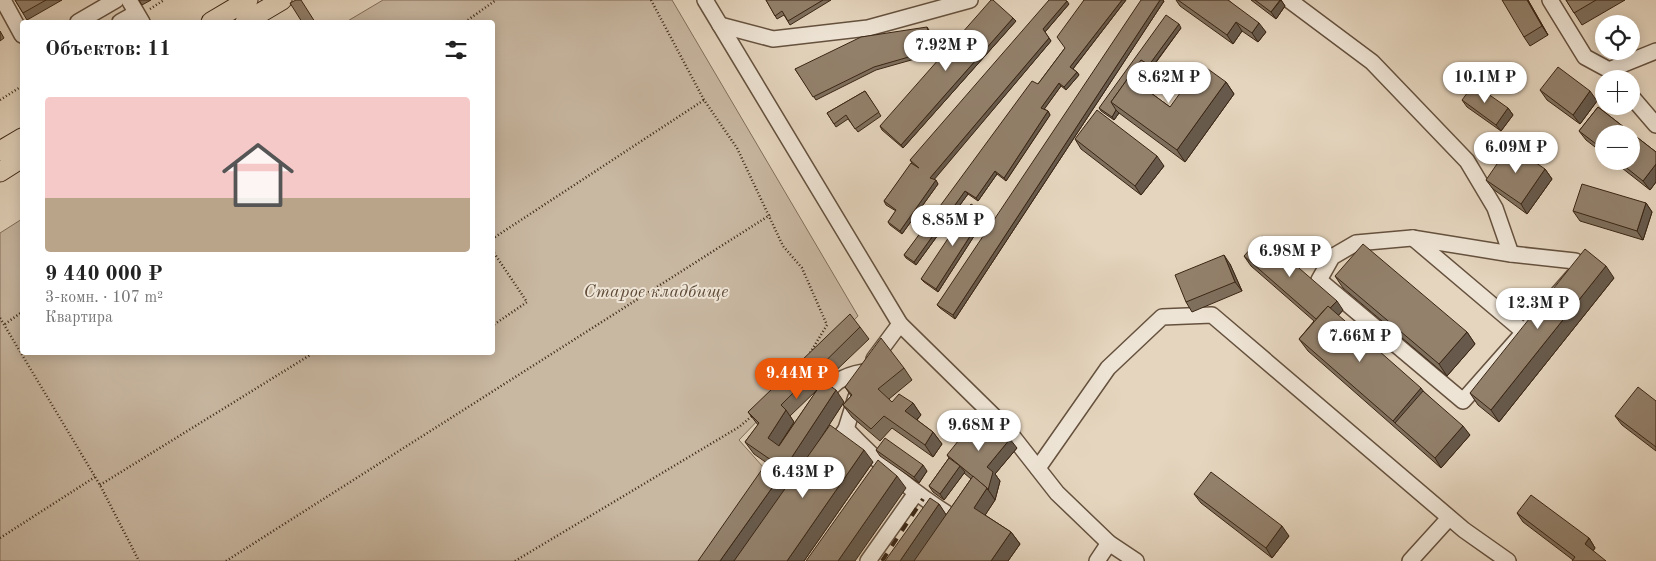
<!DOCTYPE html>
<html lang="ru">
<head>
<meta charset="utf-8">
<style>
	:root { --surface:#fff; --page:#f2f2f2; --text:#222; --muted:#767676; --accent:#ea580c }
	body { margin:0; font-family:"Old Standard TT",serif; background:var(--page); color:var(--text); height:100vh; display:flex; flex-direction:column; font-size:19px; white-space:nowrap }
	* { box-sizing:border-box; margin:0 }
	p { font-size:16px; color:var(--muted) }
	.icon { flex:none; width:28px; height:28px; fill:none; stroke:currentColor; stroke-width:2; stroke-linecap:round; stroke-linejoin:round }
	.map { position:relative; flex:1; overflow:hidden }
	.sheet { position:absolute; left:20px; top:20px; width:475px; height:335px; display:flex; flex-direction:column; background:var(--surface); border-radius:5px; box-shadow:0 2px 12px #0003 }
	.sheet>* { flex:none }
	.buttons { position:absolute; left:1595px; top:15px; display:grid; gap:10px }
	.buttons a { display:grid; place-items:center; width:45px; height:45px; border-radius:50%; background:var(--surface); box-shadow:0 2px 12px #0003; font-size:25px }
	.price { position:absolute; translate:-50% -42px; padding:0 11px; border-radius:18px; background:#fff; color:#222; font-size:16px; line-height:32px; filter:drop-shadow(0 1px 2px #0008) }
	.price::after { content:''; position:absolute; left:50%; top:30px; width:15px; height:11px; margin-left:-8px; background:inherit; clip-path:polygon(0 0,100% 0,50% 100%) }
	.price.active { background:var(--accent); color:#fff }
	ul { padding:0; list-style:none }
	li { display:grid; align-content:center; gap:10px; height:265px; padding:0 25px }
	li span { display:grid; place-items:center; height:155px; border-radius:5px; color:#555 }
	li>.icon { margin-inline-start:auto }
	span .icon { width:90px; height:90px; fill:#fffc; stroke-width:1 }
	li b { font-size:21px }
	h2 { display:flex; justify-content:space-between; align-items:center; height:60px; padding:0 25px; font-size:21px }
	.map>svg:first-child { display:block }
	.green { fill:#c8b7a1; stroke:#816e5a }
	.lines { fill:none; stroke-linecap:round; stroke-linejoin:round }
	.minor-casing { stroke:#65513e; stroke-width:18 }
	.major-casing { stroke:#3a2514; stroke-width:21 }
	.path { stroke:#3a2514; stroke-width:2.5; stroke-dasharray:1 2.5; stroke-linecap:butt }
	.minor { stroke:#eee4d5; stroke-width:15 }
	.major { stroke:#e5d5be; stroke-width:19 }
	.rail { stroke:#3a2514; stroke-width:4; stroke-dasharray:9 9; stroke-linecap:butt }
	.wall { fill:#7e6f5d; stroke:#3a2514; fill-rule:evenodd }
	.shaded-wall { fill:#675a4c; stroke:#3a2514 }
	.building { fill:#93816c; stroke:#3a2514 }
	.labels { text-anchor:middle; dominant-baseline:central; stroke-width:4; stroke-linejoin:round; paint-order:stroke }
	.park-label { font-size:18px; font-style:italic; fill:#5e4a37; stroke:#eee4d5 }
</style>
</head>
<body>
<div class="map">
<svg width="1656" height="561" viewBox="0 0 1656 561">
	<rect width="100%" height="100%" fill="#e5d5be"/>
	<filter id="stains"><feTurbulence type="fractalNoise" baseFrequency=".004" numOctaves="4"/><feColorMatrix values="0 0 0 0 .2 0 0 0 0 .09 0 0 0 0 .02 0 0 0 .5 -.17"/></filter>
	<radialGradient id="worn" r=".72"><stop offset=".6" stop-color="#630" stop-opacity="0"/><stop offset="1" stop-color="#630" stop-opacity=".3"/></radialGradient>
	<path class="green" d="M383,0H672L858,316L739,440L772,477L713,561H0V233L22,219V352H492V22H346Z"/>
	<g class="lines">
		<g class="minor-casing">
			<g id="minor">
				<path d="M129,0L142,22"/>
				<path d="M705,0L900,324L1006,428L1057,493L1109,543L1136,561"/>
				<path d="M1289,0L1372,62L1467,161L1495,208L1511,254"/>
				<path d="M1550,0L1585,57L1609,70L1656,51"/>
				<path d="M4,2L22,35"/>
				<path d="M78,22L116,0"/>
				<path d="M120,22L136,13"/>
				<path d="M720,25L773,39L868,28L970,0"/>
				<path d="M1631,96L1656,125"/>
				<path d="M1412,238L1511,254L1575,261L1577,272L1463,401L1319,280L1332,257L1356,243Z"/>
				<path d="M1413,238L1524,332"/>
				<path d="M874,359L900,324"/>
				<path d="M819,403C833,384 839,376 864,372"/>
				<path d="M846,429C879,464 913,493 954,518L924,561"/>
				<path d="M831,450L846,429L856,397"/>
				<path d="M1038,468L1108,368L1162,317L1212,315L1464,530L1508,561"/>
				<path d="M868,561L916,493"/>
				<path d="M1097,561L1109,543"/>
				<path d="M1410,561L1449,518"/>
			</g>
		</g>
		<g class="major-casing">
			<g id="major">
				<path d="M211,22L248,0"/>
				<path d="M245,22L282,0"/>
				<path d="M0,151L22,138"/>
				<path d="M0,172L22,158"/>
			</g>
		</g>
		<g class="path">
			<path d="M651,0L704,100L737,148L783,246L802,268L827,325L810,353"/>
			<path d="M150,9L164,0"/>
			<path d="M465,22L496,0"/>
			<path d="M0,100L22,86"/>
			<path d="M492,239L704,100"/>
			<path d="M492,250L527,302L492,326"/>
			<path d="M0,318L100,485L139,561"/>
			<path d="M5,324L22,312"/>
			<path d="M100,485L315,352"/>
			<path d="M0,538L95,477"/>
			<path d="M226,561L770,215"/>
			<path d="M515,561L739,427L752,416"/>
		</g>
		<use href="#minor" class="minor"/>
		<use href="#major" class="major"/>
		<path class="rail" d="M882,561L923,499"/>
	</g>
	<g class="wall">
		<path d="M15,0H62L27,20Z"/>
		<path d="M139,0H151L142,5Z"/>
		<path d="M766,0H831L790,25L784,15L777,19Z"/>
		<path d="M1084,0H1126L1073,69L1077,72L1079,75L1066,90L1061,86L1044,109L1048,111L1050,115L1006,181L997,174L978,201L968,194L916,265L906,258L904,255L1038,84L1065,48Z"/>
		<path d="M1176,0H1228L1266,32L1258,42L1242,31L1233,44L1180,6Z"/>
		<path d="M1251,0H1281L1285,6L1276,19Z"/>
		<path d="M1528,0L1548,35L1530,46L1524,37Z"/>
		<path d="M1566,0H1625L1582,25Z"/>
		<path d="M1164,1L955,319L940,308L937,305Z"/>
		<path d="M1069,4L1045,32L1051,41L934,179L938,184L902,234L890,225L888,222L896,211L886,205L884,201L912,163L910,160Z"/>
		<path d="M1016,21L903,148L882,130L880,126Z"/>
		<path d="M1181,28L1152,68L1161,80L1151,93L1170,107L1226,82L1234,94L1185,162L1119,113L1114,120L1101,111L1099,108Z"/>
		<path d="M929,30L936,53L876,70L816,100L795,69Z"/>
		<path d="M0,31L4,38L0,41Z"/>
		<path d="M1540,90L1597,101L1580,124L1547,100Z"/>
		<path d="M865,91L881,116L858,132L848,119L836,127L827,113Z"/>
		<path d="M1462,100L1508,108L1513,115L1501,131L1467,107Z"/>
		<path d="M1598,107L1656,152V182L1650,190L1613,161H1631V134H1604V154L1586,140L1579,131Z"/>
		<path d="M1075,139L1164,166L1141,195L1081,149Z"/>
		<path d="M1545,169L1552,179L1527,214L1493,189L1486,180Z"/>
		<path d="M1646,203L1652,212L1643,240L1580,221L1573,211Z"/>
		<path d="M987,216L938,292L924,282L921,279Z"/>
		<path d="M1244,256L1343,310L1338,316L1423,391L1470,435L1441,468L1308,351L1299,339L1314,321L1251,266Z"/>
		<path d="M1230,264L1242,291L1192,312L1186,302Z"/>
		<path d="M1335,276L1467,332L1475,344L1447,376L1343,288Z"/>
		<path d="M1614,278L1499,422L1478,405L1470,393Z"/>
		<path d="M860,327L869,339L824,382L844,402L814,447L873,462L804,561H698L779,478L786,488L791,480L754,454L745,442L758,425L748,412ZM818,389L780,444L794,422L790,416Z"/>
		<path d="M904,368L912,380L889,399L892,402L913,403L921,415L917,420L933,432L942,444L933,457L892,428L880,441L852,417L843,405L851,396L845,387Z"/>
		<path d="M1656,401V451L1622,425L1615,416Z"/>
		<path d="M988,433L1017,448L995,474L1000,481L995,500L985,515L1011,532L1020,544L1008,561H885L939,504L946,515L971,479L964,473L944,500L933,492L929,486L949,458L947,455Z"/>
		<path d="M876,450L927,471L919,483L880,456Z"/>
		<path d="M1194,494L1289,536L1272,558L1201,503Z"/>
		<path d="M1517,513L1589,538L1595,548L1593,551L1573,560L1523,522Z"/>
	</g>
	<g class="shaded-wall">
		<path d="M1122,0H1126L1072,70L1070,67Z"/>
		<path d="M1160,0H1163L1164,1L955,319L953,315Z"/>
		<path d="M1281,0L1285,6L1276,19L1271,12Z"/>
		<path d="M1527,0H1528L1548,35L1542,26Z"/>
		<path d="M1067,1L1069,4L1045,32L1043,29Z"/>
		<path d="M1013,18L1016,21L903,148L901,145Z"/>
		<path d="M1236,22L1242,31L1233,44L1227,35Z"/>
		<path d="M1259,23L1266,32L1258,42L1252,33Z"/>
		<path d="M1179,24L1181,28L1121,109L1118,107Z"/>
		<path d="M927,27L929,30L936,53L933,50Z"/>
		<path d="M1049,38L1051,41L933,181L930,178Z"/>
		<path d="M1153,68L1161,80L1149,97L1140,85Z"/>
		<path d="M1077,72L1079,75L1066,90L1064,87Z"/>
		<path d="M1226,82L1234,94L1185,162L1177,150Z"/>
		<path d="M1059,83L1061,86L1043,111L1041,108Z"/>
		<path d="M1590,91L1597,101L1580,124L1573,115Z"/>
		<path d="M1508,108L1513,115L1501,131L1496,125Z"/>
		<path d="M1116,110L1119,113L1114,120L1112,117Z"/>
		<path d="M1048,111L1050,115L1006,181L1004,178Z"/>
		<path d="M1157,156L1164,166L1141,195L1135,186Z"/>
		<path d="M1656,164V182L1650,190L1643,181Z"/>
		<path d="M1545,169L1552,179L1527,214L1521,204Z"/>
		<path d="M995,171L997,174L978,201L976,198Z"/>
		<path d="M936,180L938,184L902,234L900,231Z"/>
		<path d="M965,191L968,194L916,265L914,262Z"/>
		<path d="M1646,203L1652,212L1643,240L1637,231Z"/>
		<path d="M985,213L987,216L938,292L936,289Z"/>
		<path d="M1224,255L1230,264L1242,291L1235,282Z"/>
		<path d="M1606,266L1614,278L1499,422L1491,410Z"/>
		<path d="M1337,301L1343,310L1325,331L1318,321Z"/>
		<path d="M1467,332L1475,344L1447,376L1439,364Z"/>
		<path d="M1421,388L1430,400L1395,423L1393,421Z"/>
		<path d="M836,390L844,402L793,481L784,469Z"/>
		<path d="M913,403L921,415L913,423L905,411Z"/>
		<path d="M786,410L794,422L776,450L768,438Z"/>
		<path d="M1463,426L1470,435L1441,468L1435,458Z"/>
		<path d="M933,432L942,444L933,457L925,445Z"/>
		<path d="M1010,439L1017,448L995,474L1000,481L995,500L988,490L987,467Z"/>
		<path d="M864,450L873,462L804,561H787Z"/>
		<path d="M923,465L927,471L919,483L914,477Z"/>
		<path d="M960,466L965,472L944,500L940,494Z"/>
		<path d="M897,476L906,488L855,561H838Z"/>
		<path d="M779,478L787,490L737,561H720Z"/>
		<path d="M987,488L995,500L982,520L974,508Z"/>
		<path d="M939,504L947,516L917,561H900Z"/>
		<path d="M1282,526L1289,536L1272,558L1266,548Z"/>
		<path d="M1011,532L1020,544L1008,561H991Z"/>
		<path d="M1589,538L1595,548L1591,553L1585,544Z"/>
	</g>
	<g class="building">
		<path d="M15,0H46L23,13Z"/>
		<path d="M296,0H301L315,22H302L290,3Z"/>
		<path d="M766,0H823L788,21L782,11L775,16Z"/>
		<path d="M991,0H993L1013,18L901,145L880,126Z"/>
		<path d="M1049,0H1065L1067,1L1043,29L1049,38L930,178L936,180L900,231L888,222L896,210L884,201L911,163L919,168L910,160Z"/>
		<path d="M1084,0H1122L1070,67L1077,72L1064,87L1059,83L1041,108L1048,111L1004,178L995,171L976,198L965,191L914,262L904,255L1032,81L1038,84L1065,48L1057,37Z"/>
		<path d="M1141,0H1160L953,315L937,305Z"/>
		<path d="M1178,0H1228L1259,23L1252,33L1236,22L1227,35Z"/>
		<path d="M1255,0H1280L1271,12Z"/>
		<path d="M1502,0H1527L1542,26L1524,37Z"/>
		<path d="M1566,0H1596L1574,13Z"/>
		<path d="M1166,15L1179,24L1149,65L1141,60L1111,102L1116,110L1112,117L1099,108Z"/>
		<path d="M927,27L933,50L874,67L813,97L795,69L861,37Z"/>
		<path d="M1141,60L1153,68L1140,85L1170,107L1201,64L1226,82L1177,150L1111,102Z"/>
		<path d="M1558,67L1590,91L1573,115L1540,90Z"/>
		<path d="M1474,84L1508,108L1496,125L1462,100Z"/>
		<path d="M865,91L879,112L855,129L846,115L834,124L827,113Z"/>
		<path d="M1598,107L1656,152V164L1643,181L1618,161H1631V134H1604V150L1579,131Z"/>
		<path d="M1097,110L1157,156L1135,186L1075,139Z"/>
		<path d="M1510,145L1545,169L1521,204L1486,180Z"/>
		<path d="M1582,184L1646,203L1637,231L1573,211Z"/>
		<path d="M971,204L985,213L936,289L921,279Z"/>
		<path d="M1262,236L1337,301L1330,308L1328,306L1316,319L1244,256Z"/>
		<path d="M1363,244L1467,332L1439,364L1335,276Z"/>
		<path d="M1585,249L1606,266L1491,410L1470,393Z"/>
		<path d="M1224,255L1235,282L1186,302L1175,275Z"/>
		<path d="M1328,306L1421,388L1393,421L1299,339Z"/>
		<path d="M850,314L860,327L781,405L786,410L768,438L779,446L823,381L836,390L784,469L745,442L759,423L748,412Z"/>
		<path d="M881,338L904,368L878,389L892,402L899,394L913,403L905,411L933,432L925,445L884,416L871,429L843,405L852,395L845,387Z"/>
		<path d="M1638,387L1656,401V447L1615,416Z"/>
		<path d="M1423,391L1463,426L1435,458L1395,423Z"/>
		<path d="M974,421L988,433L994,426L1010,439L987,467L993,472L988,490L987,488L947,455Z"/>
		<path d="M830,425L864,450L787,561H734Z"/>
		<path d="M885,438L923,465L914,477L876,450Z"/>
		<path d="M949,458L960,466L940,494L929,486Z"/>
		<path d="M878,460L897,476L838,561H806Z"/>
		<path d="M763,468L779,478L720,561H698Z"/>
		<path d="M1211,472L1282,526L1266,548L1194,494Z"/>
		<path d="M973,476L987,488L974,508L1011,532L991,561H914Z"/>
		<path d="M1531,495L1589,538L1585,544L1606,561H1572L1575,557L1517,513Z"/>
		<path d="M930,498L939,504L900,561H885Z"/>
	</g>
	<g class="labels">
		<g class="park-label">
			<text x="656" y="292">Старое кладбище</text>
		</g>
	</g>
	<rect width="100%" height="100%" filter="url(#stains)"/>
	<rect width="100%" height="100%" fill="url(#worn)"/>
</svg>
<div class="buttons">
<a><svg class="icon" aria-label="locate" viewBox="0 0 24 24"><circle cx="12" cy="12" r="6"/><path d="M12 2v4M12 18v4M2 12h4M18 12h4"/></svg></a>
<a>+</a>
<a>−</a>
</div>
<b class="price" style="left:946px;top:72px">7.92M ₽</b>
<b class="price" style="left:1169px;top:104px">8.62M ₽</b>
<b class="price" style="left:1485px;top:104px">10.1M ₽</b>
<b class="price" style="left:1516px;top:174px">6.09M ₽</b>
<b class="price" style="left:953px;top:247px">8.85M ₽</b>
<b class="price" style="left:1290px;top:278px">6.98M ₽</b>
<b class="price" style="left:1538px;top:330px">12.3M ₽</b>
<b class="price" style="left:1360px;top:363px">7.66M ₽</b>
<b class="price active" style="left:797px;top:400px">9.44M ₽</b>
<b class="price" style="left:979px;top:452px">9.68M ₽</b>
<b class="price" style="left:803px;top:499px">6.43M ₽</b>
<section class="sheet">
<h2>Объектов: 11<svg class="icon" aria-label="filters" viewBox="0 0 24 24"><path d="M4 7h16M4 17h16"/><circle cx="9" cy="7" r="2"/><circle cx="15" cy="17" r="2"/></svg></h2>
<ul>
<li><span style="background:linear-gradient(#f6c9c9 65%,#b9a48a 0)"><svg class="icon" aria-label="home" viewBox="0 0 24 24"><path d="M3 11l9-7 9 7M6 9v11h12V9"/></svg></span><div><b>9 440 000 ₽</b><p>3-комн. · 107 m²</p><p>Квартира</p></div></li>
</ul>
</section>
</div>
</body>
</html>
